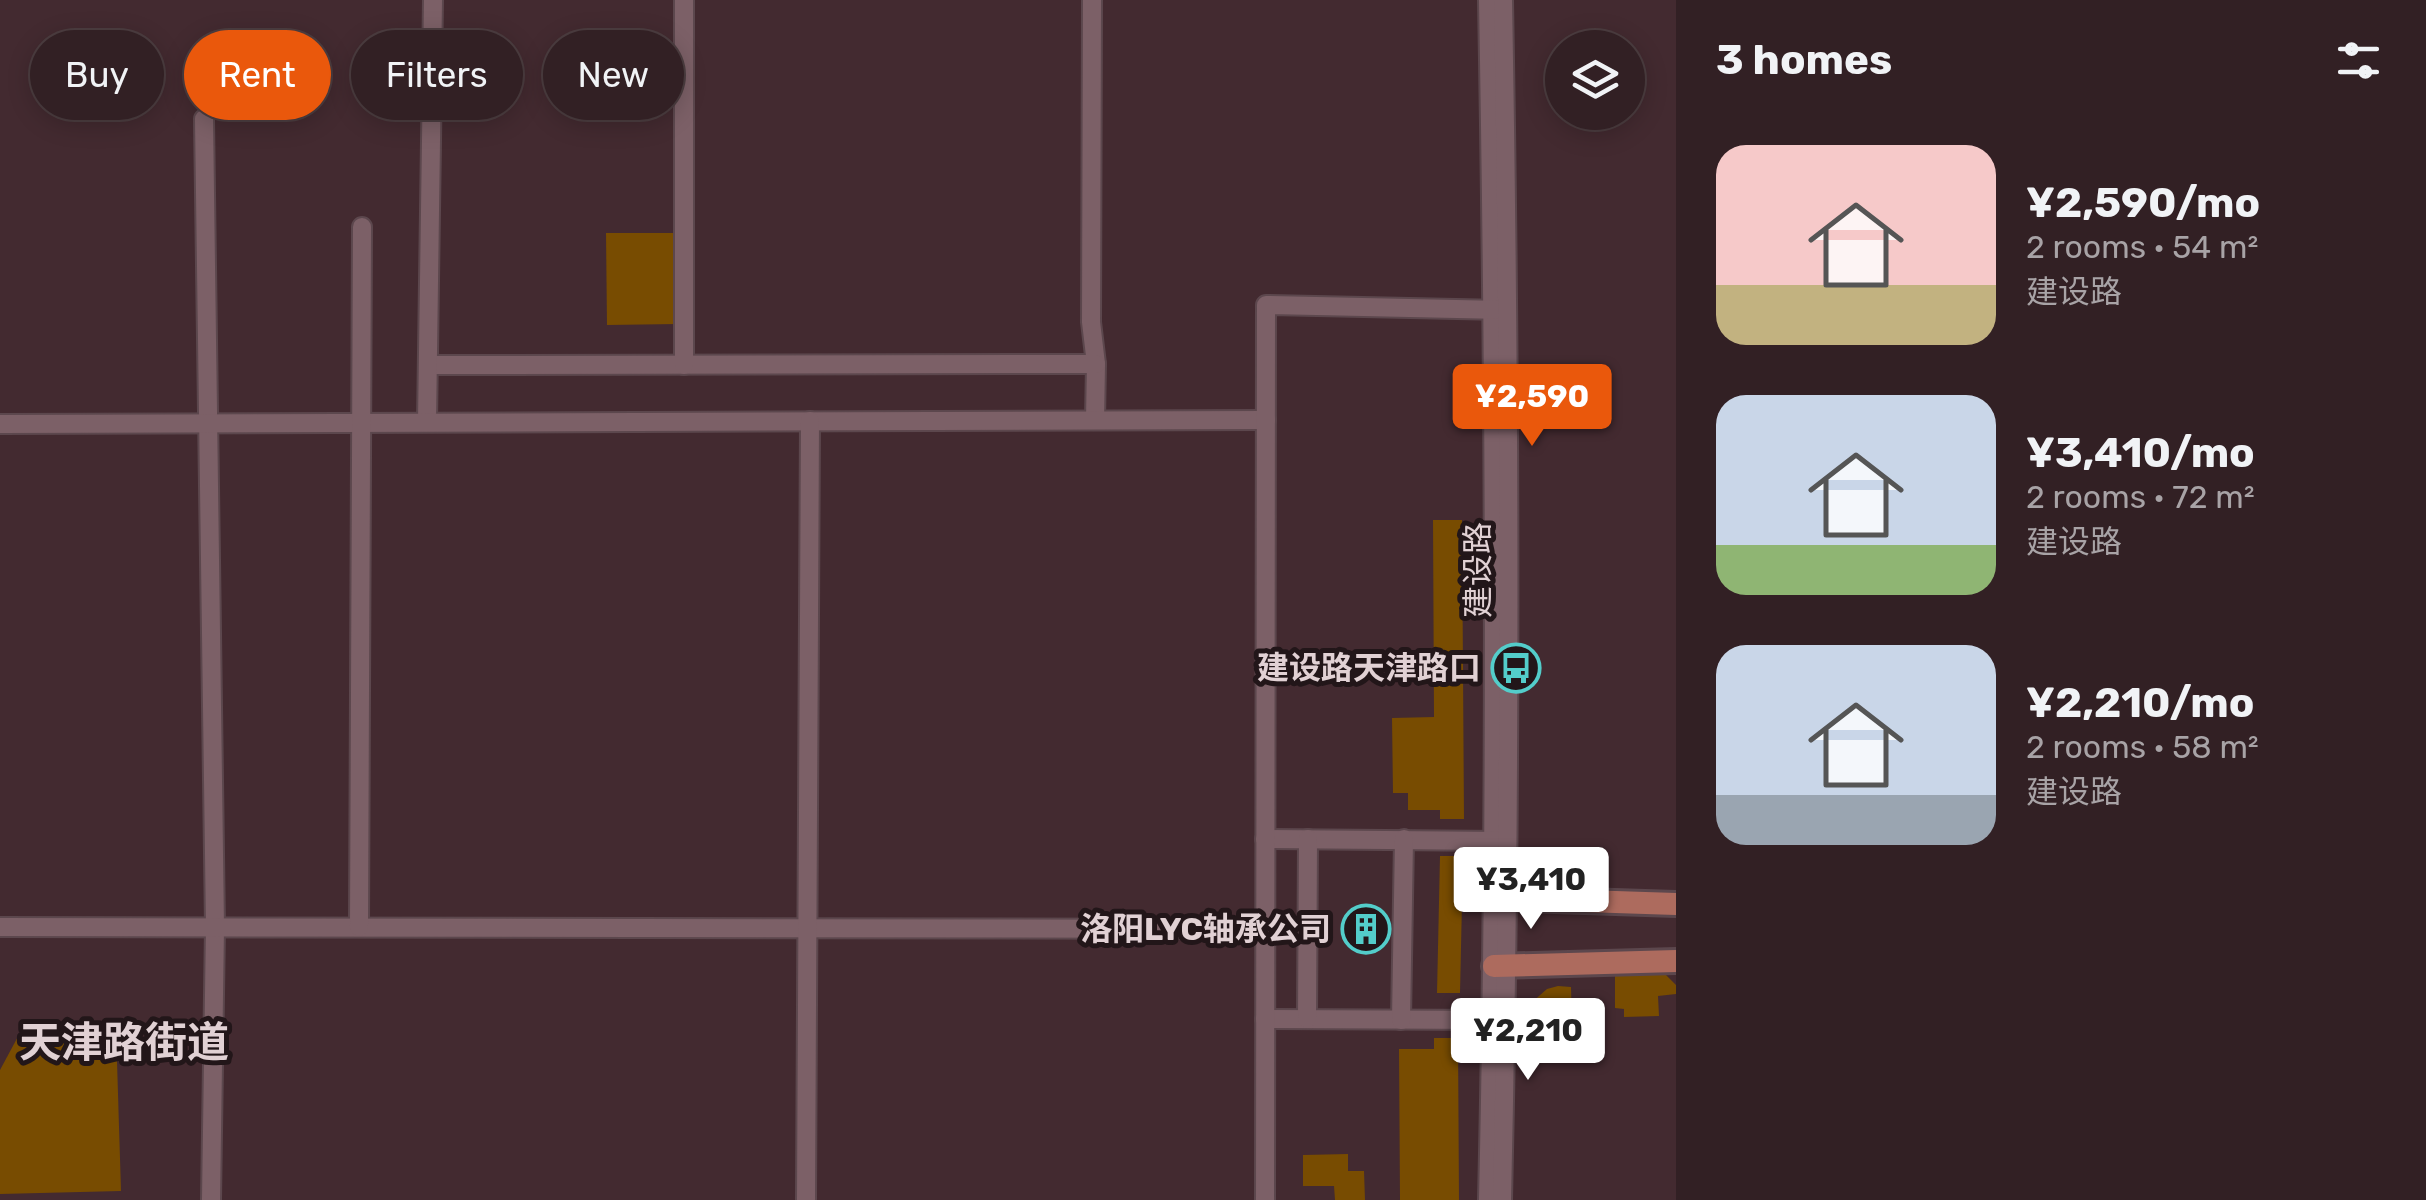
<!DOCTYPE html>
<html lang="en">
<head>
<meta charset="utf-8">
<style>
	:root { --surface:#322024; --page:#3a282c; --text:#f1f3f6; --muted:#a8a3a6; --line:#4d3e41; --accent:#ea580c }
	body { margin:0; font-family:Rubik,"Noto Sans SC",sans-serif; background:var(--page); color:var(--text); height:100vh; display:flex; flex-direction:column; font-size:38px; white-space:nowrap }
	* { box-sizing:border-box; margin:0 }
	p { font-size:32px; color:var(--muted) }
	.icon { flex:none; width:55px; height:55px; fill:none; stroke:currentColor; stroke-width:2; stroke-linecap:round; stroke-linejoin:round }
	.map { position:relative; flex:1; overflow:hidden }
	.side { display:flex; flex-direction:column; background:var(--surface); width:750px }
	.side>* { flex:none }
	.banner { position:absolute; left:30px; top:30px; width:950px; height:90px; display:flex; gap:20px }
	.tools { position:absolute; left:1545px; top:30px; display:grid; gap:20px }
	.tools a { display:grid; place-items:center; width:100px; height:100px; border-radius:50%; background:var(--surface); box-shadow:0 5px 25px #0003,0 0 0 2px var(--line); font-size:50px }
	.price { position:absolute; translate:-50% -85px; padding:0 22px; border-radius:10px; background:#fff; color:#222; font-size:32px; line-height:65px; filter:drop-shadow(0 2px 5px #0008) }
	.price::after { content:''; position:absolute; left:50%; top:60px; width:30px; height:22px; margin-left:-15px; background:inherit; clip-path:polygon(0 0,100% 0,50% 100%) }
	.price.current { background:var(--accent); color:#fff }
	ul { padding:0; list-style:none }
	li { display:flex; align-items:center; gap:30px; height:250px; padding:0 40px }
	li span { display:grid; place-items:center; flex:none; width:280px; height:200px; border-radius:30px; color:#555 }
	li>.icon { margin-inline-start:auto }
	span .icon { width:120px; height:120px; fill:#fffc; stroke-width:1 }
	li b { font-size:42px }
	h2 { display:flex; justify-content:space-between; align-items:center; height:120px; padding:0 40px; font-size:42px }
	.pill { padding:0 35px; border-radius:45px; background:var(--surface); box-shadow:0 5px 25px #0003,0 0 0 2px var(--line); font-size:35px; line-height:90px }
	.pill.current { background:var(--accent); color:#fff }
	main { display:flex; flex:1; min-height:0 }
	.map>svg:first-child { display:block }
	.green { fill:#784c01 }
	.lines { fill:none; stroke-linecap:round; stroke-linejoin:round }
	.minor-casing { stroke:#5c474d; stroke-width:22 }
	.major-casing { stroke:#5c474d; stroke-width:28 }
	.minor { stroke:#7c6067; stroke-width:18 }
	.major { stroke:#ad6b5e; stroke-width:22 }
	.labels { text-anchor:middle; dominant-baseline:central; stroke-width:10; stroke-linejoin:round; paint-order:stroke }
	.street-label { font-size:32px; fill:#e1d1d4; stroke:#221619 }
	.poi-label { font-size:32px; font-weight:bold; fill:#e1d1d4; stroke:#221619; text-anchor:end }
	.district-label { font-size:42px; font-weight:bold; fill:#e1d1d4; stroke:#221619 }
</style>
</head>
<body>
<main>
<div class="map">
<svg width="1676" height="1200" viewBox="0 0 1676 1200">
	<rect width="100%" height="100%" fill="#432a30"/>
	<g class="green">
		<path d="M606,233H676L678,324L607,325Z"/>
		<path d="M1433,520H1462L1464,819H1440V810H1408V793H1393L1392,718L1434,717Z"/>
		<path d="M1440,856H1463L1460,993H1437Z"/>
		<path d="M1615,970L1665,974L1676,985V994L1658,996L1659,1016L1624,1017V1009L1615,1008Z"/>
		<path d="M1558,986L1571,987L1572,1023L1529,1024L1531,1003L1547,989Z"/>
		<path d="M116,1029L121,1191L0,1194V1070L21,1031Z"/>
		<path d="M1434,1038H1458L1459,1200H1400L1399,1049H1434Z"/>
		<path d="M1348,1154V1171H1364L1365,1200H1335L1334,1186H1303V1155Z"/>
	</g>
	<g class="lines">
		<g class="minor-casing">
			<g id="minor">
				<path d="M1092,0L1091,322L1096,364L1095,420"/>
				<path d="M1488,0C1495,400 1497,800 1488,1200"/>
				<path d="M204,119L215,927L211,1200"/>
				<path d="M428,365L1096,364"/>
				<path d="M684,365V0"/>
				<path d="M427,422L433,0"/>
				<path d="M0,424L1266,420"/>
				<path d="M1265,839L1503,841"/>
				<path d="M0,927L1265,929"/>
				<path d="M359,927L362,227"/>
				<path d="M1265,1019L1500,1020"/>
				<path d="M1307,1019L1308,839"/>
				<path d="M1401,1020L1404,839"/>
				<path d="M806,1200L810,421"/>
				<path d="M1265,1200L1266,305L1503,310"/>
				<path d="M1502,1200C1511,800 1510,400 1503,0"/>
			</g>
		</g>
		<g class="major-casing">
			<g id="major">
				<path d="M1493,898L1676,904"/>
				<path d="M1494,966L1676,961"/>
			</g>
		</g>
		<use href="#minor" class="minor"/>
		<use href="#major" class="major"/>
	</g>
	<defs>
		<g id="bus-ring" transform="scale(2.5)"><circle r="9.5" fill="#221619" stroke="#53cdca" stroke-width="1.5"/><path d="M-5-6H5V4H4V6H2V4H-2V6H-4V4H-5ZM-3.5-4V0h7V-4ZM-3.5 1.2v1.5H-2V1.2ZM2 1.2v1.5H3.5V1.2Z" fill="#53cdca"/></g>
		<g id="building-ring" transform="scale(2.5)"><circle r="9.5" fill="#221619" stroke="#53cdca" stroke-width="1.5"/><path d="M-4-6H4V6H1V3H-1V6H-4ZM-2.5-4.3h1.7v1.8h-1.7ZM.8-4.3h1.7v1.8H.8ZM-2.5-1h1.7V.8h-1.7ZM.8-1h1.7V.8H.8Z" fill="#53cdca"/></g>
	</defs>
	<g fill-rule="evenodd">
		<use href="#bus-ring" x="1516" y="668"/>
		<use href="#building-ring" x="1366" y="929"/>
	</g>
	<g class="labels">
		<g class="street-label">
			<text transform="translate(1478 570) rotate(-90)">建设路</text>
		</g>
		<g class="poi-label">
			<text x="1481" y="668">建设路天津路口</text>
			<text x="1331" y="929">洛阳LYC轴承公司</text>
		</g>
		<g class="district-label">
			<text x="124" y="1043">天津路街道</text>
		</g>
	</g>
</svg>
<div class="tools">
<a><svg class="icon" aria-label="layers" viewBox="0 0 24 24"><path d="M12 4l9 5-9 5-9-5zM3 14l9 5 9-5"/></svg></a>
</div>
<b class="price current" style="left:1532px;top:449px">¥2,590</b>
<b class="price" style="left:1531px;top:932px">¥3,410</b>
<b class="price" style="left:1528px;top:1083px">¥2,210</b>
<div class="banner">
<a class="pill">Buy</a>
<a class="pill current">Rent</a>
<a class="pill">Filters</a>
<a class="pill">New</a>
</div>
</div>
<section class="side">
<h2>3 homes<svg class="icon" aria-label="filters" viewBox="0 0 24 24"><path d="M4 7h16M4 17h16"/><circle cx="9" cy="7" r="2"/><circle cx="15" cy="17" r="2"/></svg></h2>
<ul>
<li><span style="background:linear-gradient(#f6c9c9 70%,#c2b280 0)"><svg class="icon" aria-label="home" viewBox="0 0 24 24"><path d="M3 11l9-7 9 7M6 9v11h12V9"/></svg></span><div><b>¥2,590/mo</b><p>2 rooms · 54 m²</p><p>建设路</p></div></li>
<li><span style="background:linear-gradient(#c9d6e8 75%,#8fb573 0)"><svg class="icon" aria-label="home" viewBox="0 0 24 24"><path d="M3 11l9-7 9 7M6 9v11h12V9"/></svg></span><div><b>¥3,410/mo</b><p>2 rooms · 72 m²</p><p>建设路</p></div></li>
<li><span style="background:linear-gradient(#c9d6e8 75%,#9aa5b1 0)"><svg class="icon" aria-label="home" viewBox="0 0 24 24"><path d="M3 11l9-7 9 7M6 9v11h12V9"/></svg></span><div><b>¥2,210/mo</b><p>2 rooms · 58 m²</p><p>建设路</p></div></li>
</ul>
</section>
</main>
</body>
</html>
